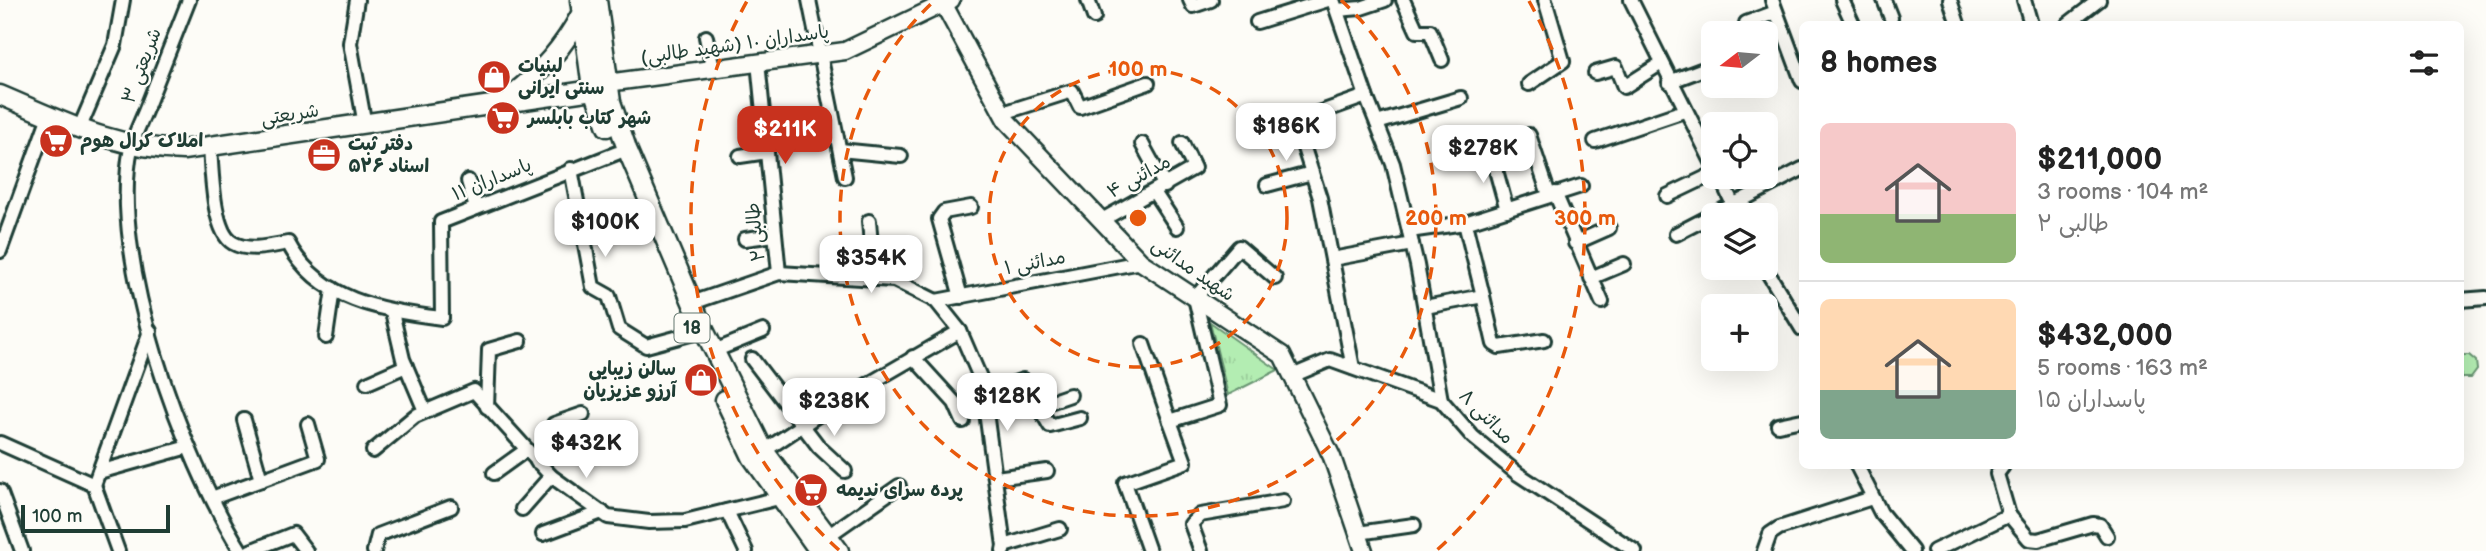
<!DOCTYPE html>
<html lang="en">
<head>
<meta charset="utf-8">
<style>
	:root { --surface:#fff; --page:#f2f2f2; --text:#222; --muted:#767676; --line:#e0e0e0; --accent:#c8321e }
	body { margin:0; font-family:"Balsamiq Sans","Playpen Sans Arabic",sans-serif; background:var(--page); color:var(--text); height:100vh; display:flex; flex-direction:column; font-size:26px; white-space:nowrap }
	* { box-sizing:border-box; margin:0 }
	p { font-size:23px; color:var(--muted) }
	.icon { flex:none; width:38px; height:38px; fill:none; stroke:currentColor; stroke-width:2; stroke-linecap:round; stroke-linejoin:round }
	.map { position:relative; flex:1; overflow:hidden }
	.panel { position:absolute; left:1799px; top:21px; width:665px; height:448px; display:flex; flex-direction:column; background:var(--surface); border-radius:10px; box-shadow:0 7px 28px #0002 }
	.panel>* { flex:none }
	.needle { width:46px; rotate:254deg }
	.tools { position:absolute; left:1701px; top:21px; display:grid; gap:14px }
	.tools a { display:grid; place-items:center; width:77px; height:77px; border-radius:10px; background:var(--surface); box-shadow:0 7px 28px #0002; font-size:35px }
	.scale { position:absolute; left:21px; bottom:18px; width:149px; box-sizing:border-box; padding-left:7px; border:4px solid #1f3d34; border-top:0; font-size:19px; line-height:24px; white-space:nowrap; color:#1f3d34; -webkit-text-stroke:5px #fdfcf7; paint-order:stroke }
	.price { position:absolute; translate:-50% -60px; padding:0 16px; border-radius:14px; background:#fff; color:#222; font-size:23px; line-height:46px; filter:drop-shadow(0 2px 4px #0008) }
	.price::after { content:''; position:absolute; left:50%; top:42px; width:21px; height:16px; margin-left:-10px; background:inherit; clip-path:polygon(0 0,100% 0,50% 100%) }
	.price.on { background:var(--accent); color:#fff }
	ul { padding:0; list-style:none }
	li { display:flex; align-items:center; gap:21px; height:175px; padding:0 21px }
	li+li { border-top:2px solid var(--line) }
	li span { display:grid; place-items:center; flex:none; width:196px; height:140px; border-radius:10px; color:#555 }
	li>.icon { margin-inline-start:auto }
	span .icon { width:84px; height:84px; fill:#fffc; stroke-width:1 }
	li b { font-size:30px }
	h2 { display:flex; justify-content:space-between; align-items:center; height:84px; padding:0 21px; font-size:30px }
	.map>svg:first-child { display:block }
	.green { fill:#b3edb2; stroke:#699573; stroke-width:2 }
	.park { fill:url(#park-tufts); stroke:#699573; stroke-width:2 }
	.lines { fill:none; stroke-linecap:round; stroke-linejoin:round }
	.street-casing { stroke:#1f3d34; stroke-width:18 }
	.secondary-casing { stroke:#1f3d34; stroke-width:21 }
	.primary-casing { stroke:#1f3d34; stroke-width:23 }
	.street { stroke:#fdfcf7; stroke-width:12 }
	.secondary { stroke:#fdfcf7; stroke-width:16 }
	.primary { stroke:#fdfcf7; stroke-width:18 }
	.ring { fill:none; stroke:#e8590c; stroke-width:3.5; stroke-dasharray:12 9 }
	.labels { text-anchor:middle; dominant-baseline:central; stroke-width:5; stroke-linejoin:round; paint-order:stroke }
	.shield { fill:#fdfcf7; stroke:#62766e; stroke-width:2 }
	.shield-label { font-size:18px; font-weight:bold; fill:#1f3d34 }
	.street-label { font-size:19px; fill:#1f3d34; stroke:#fdfcf7 }
	.poi-label { font-size:19px; font-weight:bold; fill:#1f3d34; stroke:#fdfcf7; text-anchor:start }
	.centre { fill:#e8590c; stroke:#fdfcf7; stroke-width:3.5 }
	.ring-label { font-size:21px; text-anchor:middle; font-weight:bold; fill:#e8590c; stroke:#fdfcf7; stroke-width:5; stroke-linejoin:round; paint-order:stroke }
</style>
</head>
<body>
<div class="map">
<svg width="2486" height="551" viewBox="0 0 2486 551">
	<defs>
		<pattern id="park-tufts" width="24" height="20" patternUnits="userSpaceOnUse" patternTransform="scale(1.75)"><rect width="24" height="20" fill="#b3edb2"/><path d="M3 7l-1-3M5 7V3M7 7l1-3M15 17l-1-3M17 17v-4M19 17l1-3" fill="none" stroke="#9acc9a"/></pattern>
	</defs>
	<rect width="100%" height="100%" fill="#fdfcf7"/>
	<filter id="ink" filterUnits="userSpaceOnUse"><feTurbulence type="fractalNoise" baseFrequency=".0143" numOctaves="2"/><feDisplacementMap in="SourceGraphic" scale="14" xChannelSelector="R" yChannelSelector="G"/><feConvolveMatrix kernelMatrix="1 2 1 2 8 2 1 2 1" color-interpolation-filters="sRGB"/></filter>
	<g filter="url(#ink)">
		<path class="green" d="M2461,355H2469L2476,361L2477,370L2471,378H2461Z"/>
		<path class="park" d="M1210,322L1278,370L1228,395Z"/>
		<g class="lines">
			<g class="street-casing">
				<g id="street">
					<path d="M189,0C175,35 162,69 148,104C143,118 134,134 131,148C108,257 183,459 241,551"/>
					<path d="M357,0L350,43L365,125"/>
					<path d="M809,0L845,177"/>
					<path d="M1088,0L1094,17"/>
					<path d="M1190,0L1193,6L1211,0"/>
					<path d="M1333,0L1366,96L1393,164L1417,265L1441,400"/>
					<path d="M1403,0L1417,31H1430L1442,60"/>
					<path d="M1631,0L1713,164"/>
					<path d="M1772,0L1802,81"/>
					<path d="M1842,0L1853,24"/>
					<path d="M1884,0L1891,18"/>
					<path d="M1950,0L1958,24"/>
					<path d="M2024,0L2031,24"/>
					<path d="M1337,10L1361,8L1385,0"/>
					<path d="M1257,22L1328,0"/>
					<path d="M2068,24L2099,0"/>
					<path d="M1749,33L1746,23L1776,12"/>
					<path d="M706,37L713,68"/>
					<path d="M758,62L779,273"/>
					<path d="M1595,73L1616,67L1624,87L1660,64"/>
					<path d="M1669,82L1701,70"/>
					<path d="M1529,84L1563,61L1545,0"/>
					<path d="M1003,113L1072,91L1080,107L1148,83"/>
					<path d="M83,120L115,45L123,0"/>
					<path d="M1296,123L1320,198L1353,368"/>
					<path d="M1377,123L1461,98"/>
					<path d="M1529,135L1549,195"/>
					<path d="M1254,136L1366,96"/>
					<path d="M1595,141L1684,111"/>
					<path d="M1142,144L1165,186"/>
					<path d="M210,148C212,169 212,231 233,243C249,252 271,246 288,243C318,300 382,311 442,318L441,222L617,153"/>
					<path d="M840,150L901,156"/>
					<path d="M1491,152L1507,210"/>
					<path d="M740,156L767,152"/>
					<path d="M571,169L593,287L609,296L619,329L646,346L694,333"/>
					<path d="M1720,177L1738,215"/>
					<path d="M468,181L476,208"/>
					<path d="M1267,185L1312,173"/>
					<path d="M1154,192L1177,227"/>
					<path d="M1555,193L1602,302"/>
					<path d="M1667,196L1713,174"/>
					<path d="M1102,220L1194,168L1182,143"/>
					<path d="M869,221L874,279"/>
					<path d="M1409,231L1465,223L1581,186"/>
					<path d="M1676,234L1802,169"/>
					<path d="M745,239L775,235"/>
					<path d="M1575,243L1609,228"/>
					<path d="M0,251L49,116"/>
					<path d="M1332,259L1412,244"/>
					<path d="M1765,268L1802,329"/>
					<path d="M1591,278L1624,264"/>
					<path d="M1483,296L1494,344L1499,347L1544,340"/>
					<path d="M961,297L939,219L944,212L971,207"/>
					<path d="M2460,300L2486,298"/>
					<path d="M936,301L1141,262"/>
					<path d="M692,303L779,273L894,280L936,301L960,331L982,382L1004,546"/>
					<path d="M1425,307L1483,296L1465,223"/>
					<path d="M392,312L403,359L425,411"/>
					<path d="M326,337L333,289"/>
					<path d="M1143,344L1170,421"/>
					<path d="M714,351L763,331"/>
					<path d="M913,357L955,403L963,421"/>
					<path d="M752,359L819,447L845,471"/>
					<path d="M1292,376L1330,360L1441,400L1473,437L1518,474L1635,551"/>
					<path d="M367,383L406,366"/>
					<path d="M984,394L1023,380L1050,426L1080,418"/>
					<path d="M1038,406L1070,395"/>
					<path d="M487,407L489,350L520,341"/>
					<path d="M583,414L554,424V434L567,445L614,436"/>
					<path d="M244,420L261,480"/>
					<path d="M1778,425L1802,420"/>
					<path d="M0,443L94,485"/>
					<path d="M373,451L415,416L474,391L551,476L608,517L649,522L685,521L779,498"/>
					<path d="M764,451L836,403L960,331"/>
					<path d="M537,462L560,439"/>
					<path d="M1857,466L1881,513L1912,551"/>
					<path d="M2003,466L1997,474L2009,515L2029,539L2038,540L2093,524L2100,525L2107,536"/>
					<path d="M99,472L188,447"/>
					<path d="M494,473L526,450"/>
					<path d="M996,478L1047,471"/>
					<path d="M94,485L150,331"/>
					<path d="M94,485L118,551"/>
					<path d="M0,491L22,551"/>
					<path d="M212,498L318,459L308,424"/>
					<path d="M522,509L551,476"/>
					<path d="M727,511L746,551"/>
					<path d="M1358,533L1414,525"/>
					<path d="M543,534L602,512"/>
					<path d="M822,540L899,486"/>
					<path d="M250,551L293,534L306,551"/>
					<path d="M374,551L378,535L451,507"/>
					<path d="M1003,551L1004,546L1060,529"/>
					<path d="M1149,551L1125,483L1185,462L1170,421L1220,405L1195,298L1239,247L1275,278"/>
					<path d="M1201,551L1191,524L1200,515L1283,501"/>
					<path d="M1764,551L1770,534L1779,528L1872,498"/>
					<path d="M1934,551L2009,515"/>
				</g>
			</g>
			<g class="secondary-casing">
				<g id="secondary">
					<path d="M943,3L1006,120L1141,262L1282,355L1332,457L1364,551"/>
					<path d="M607,83L845,51L951,0"/>
				</g>
			</g>
			<g class="primary-casing">
				<g id="primary">
					<path d="M580,0L591,81L607,127"/>
					<path d="M597,0L611,102L627,149L703,328L764,451L839,551"/>
					<path d="M513,94C542,72 563,48 580,16"/>
					<path d="M0,95C64,122 112,148 183,150L593,90L607,83"/>
					<path d="M725,400L752,457L819,551"/>
				</g>
			</g>
			<use href="#street" class="street"/>
			<use href="#secondary" class="secondary"/>
			<use href="#primary" class="primary"/>
		</g>
	</g>
	<g class="ring">
		<circle cx="1138" cy="218" r="149"/>
		<path d="M1341 0A298 298 0 1 1 935 0"/>
		<path d="M839 550A447 447 0 0 1 747 1M1529 1A447 447 0 0 1 1437 550"/>
	</g>
	<defs>
		<g id="shop-disc" transform="scale(1.75)"><circle r="9.5" fill="#c8321e" stroke="#fdfcf7"/><path d="M-5-2.5h2.3a2.7 3.5 0 0 1 5.4 0H5L5.5 6h-11ZM-1.5-2.5h3a1.5 2.3 0 0 0-3 0Z" fill="#fff"/></g>
		<g id="supermarket-disc" transform="scale(1.75)"><circle r="9.5" fill="#c8321e" stroke="#fdfcf7"/><path d="M-6-5.5h2.5l.6 2H6L4.5 2H-2.5L-4.4-4H-6ZM-1.5 3.2a1.3 1.3 0 1 0 .1 0ZM3 3.2a1.3 1.3 0 1 0 .1 0Z" fill="#fff"/></g>
		<g id="office-disc" transform="scale(1.75)"><circle r="9.5" fill="#c8321e" stroke="#fdfcf7"/><path d="M-6-3h4V-5.5h4V-3h4V5H-6ZM-1-4.5V-3h2v-1.5ZM-6 0V1H6V0Z" fill="#fff"/></g>
	</defs>
	<g fill-rule="evenodd">
		<use href="#shop-disc" x="494" y="77"/>
		<use href="#supermarket-disc" x="503" y="118"/>
		<use href="#supermarket-disc" x="56" y="141"/>
		<use href="#office-disc" x="324" y="155"/>
		<use href="#shop-disc" x="701" y="380"/>
		<use href="#supermarket-disc" x="811" y="490"/>
	</g>
	<g class="labels">
		<rect class="shield" x="674.5" y="313.5" width="35" height="29" rx="5"/>
		<g class="shield-label">
			<text x="692" y="328">18</text>
		</g>
		<g class="street-label">
			<text transform="translate(735 45) rotate(-8)">پاسداران ۱۰ (شهید طالبی)</text>
			<text transform="translate(142 66) rotate(-69)">شریعتی ۳</text>
			<text transform="translate(290 115) rotate(-9)">شریعتی</text>
			<text transform="translate(1139 177) rotate(-29)">مدائنی ۴</text>
			<text transform="translate(492 180) rotate(-22)">پاسداران ۱۱</text>
			<text transform="translate(756 232) rotate(-96)">طالبی ۲</text>
			<text transform="translate(1035 263) rotate(-11)">مدائنی ۱</text>
			<text transform="translate(1193 270) rotate(35)">شهید مدائنی</text>
			<text transform="translate(1486 417) rotate(45)">مدائنی ۸</text>
		</g>
		<g class="poi-label">
			<text x="518" y="66">لبنیات<tspan x="518" dy="22">سنتی ایرانی</tspan></text>
			<text x="528" y="118">شهر کتاب بابلسر</text>
			<text x="80" y="141">املاک کرال هوم</text>
			<text x="348" y="144">دفتر ثبت<tspan x="348" dy="22">اسناد ۵۲۶</tspan></text>
			<text x="676" y="369" text-anchor="end">سالن زیبایی<tspan x="676" dy="22">آرزو عزیزیان</tspan></text>
			<text x="836" y="490">پرده سرای ندیمه</text>
		</g>
	</g>
	<circle cx="1138" cy="218" r="10" class="centre"/>
	<g class="ring-label">
		<text x="1138" y="76">100 m</text>
		<text x="1436" y="225">200 m</text>
		<text x="1585" y="225">300 m</text>
	</g>
</svg>
<div class="tools">
<a><svg class="needle" viewBox="-14 -14 28 28"><path d="M0-13l5 13h-10z" fill="#e53935"/><path d="M0 13l5-13h-10z" fill="#767676"/></svg></a>
<a><svg class="icon" aria-label="locate" viewBox="0 0 24 24"><circle cx="12" cy="12" r="6"/><path d="M12 2v4M12 18v4M2 12h4M18 12h4"/></svg></a>
<a><svg class="icon" aria-label="layers" viewBox="0 0 24 24"><path d="M12 4l9 5-9 5-9-5zM3 14l9 5 9-5"/></svg></a>
<a>+</a>
</div>
<div class="scale">100 m</div>
<b class="price" style="left:1286px;top:163px">$186K</b>
<b class="price on" style="left:785px;top:166px">$211K</b>
<b class="price" style="left:1483px;top:185px">$278K</b>
<b class="price" style="left:605px;top:259px">$100K</b>
<b class="price" style="left:871px;top:295px">$354K</b>
<b class="price" style="left:1007px;top:433px">$128K</b>
<b class="price" style="left:834px;top:438px">$238K</b>
<b class="price" style="left:586px;top:480px">$432K</b>
<section class="panel">
<h2>8 homes<svg class="icon" aria-label="filters" viewBox="0 0 24 24"><path d="M4 7h16M4 17h16"/><circle cx="9" cy="7" r="2"/><circle cx="15" cy="17" r="2"/></svg></h2>
<ul>
<li><span style="background:linear-gradient(#f6c9c9 65%,#8fb573 0)"><svg class="icon" aria-label="home" viewBox="0 0 24 24"><path d="M3 11l9-7 9 7M6 9v11h12V9"/></svg></span><div><b>$211,000</b><p>3 rooms · 104 m²</p><p>طالبی ۲</p></div></li>
<li><span style="background:linear-gradient(#ffd9b3 65%,#7fa58c 0)"><svg class="icon" aria-label="home" viewBox="0 0 24 24"><path d="M3 11l9-7 9 7M6 9v11h12V9"/></svg></span><div><b>$432,000</b><p>5 rooms · 163 m²</p><p>پاسداران ۱۵</p></div></li>
</ul>
</section>
</div>
</body>
</html>
